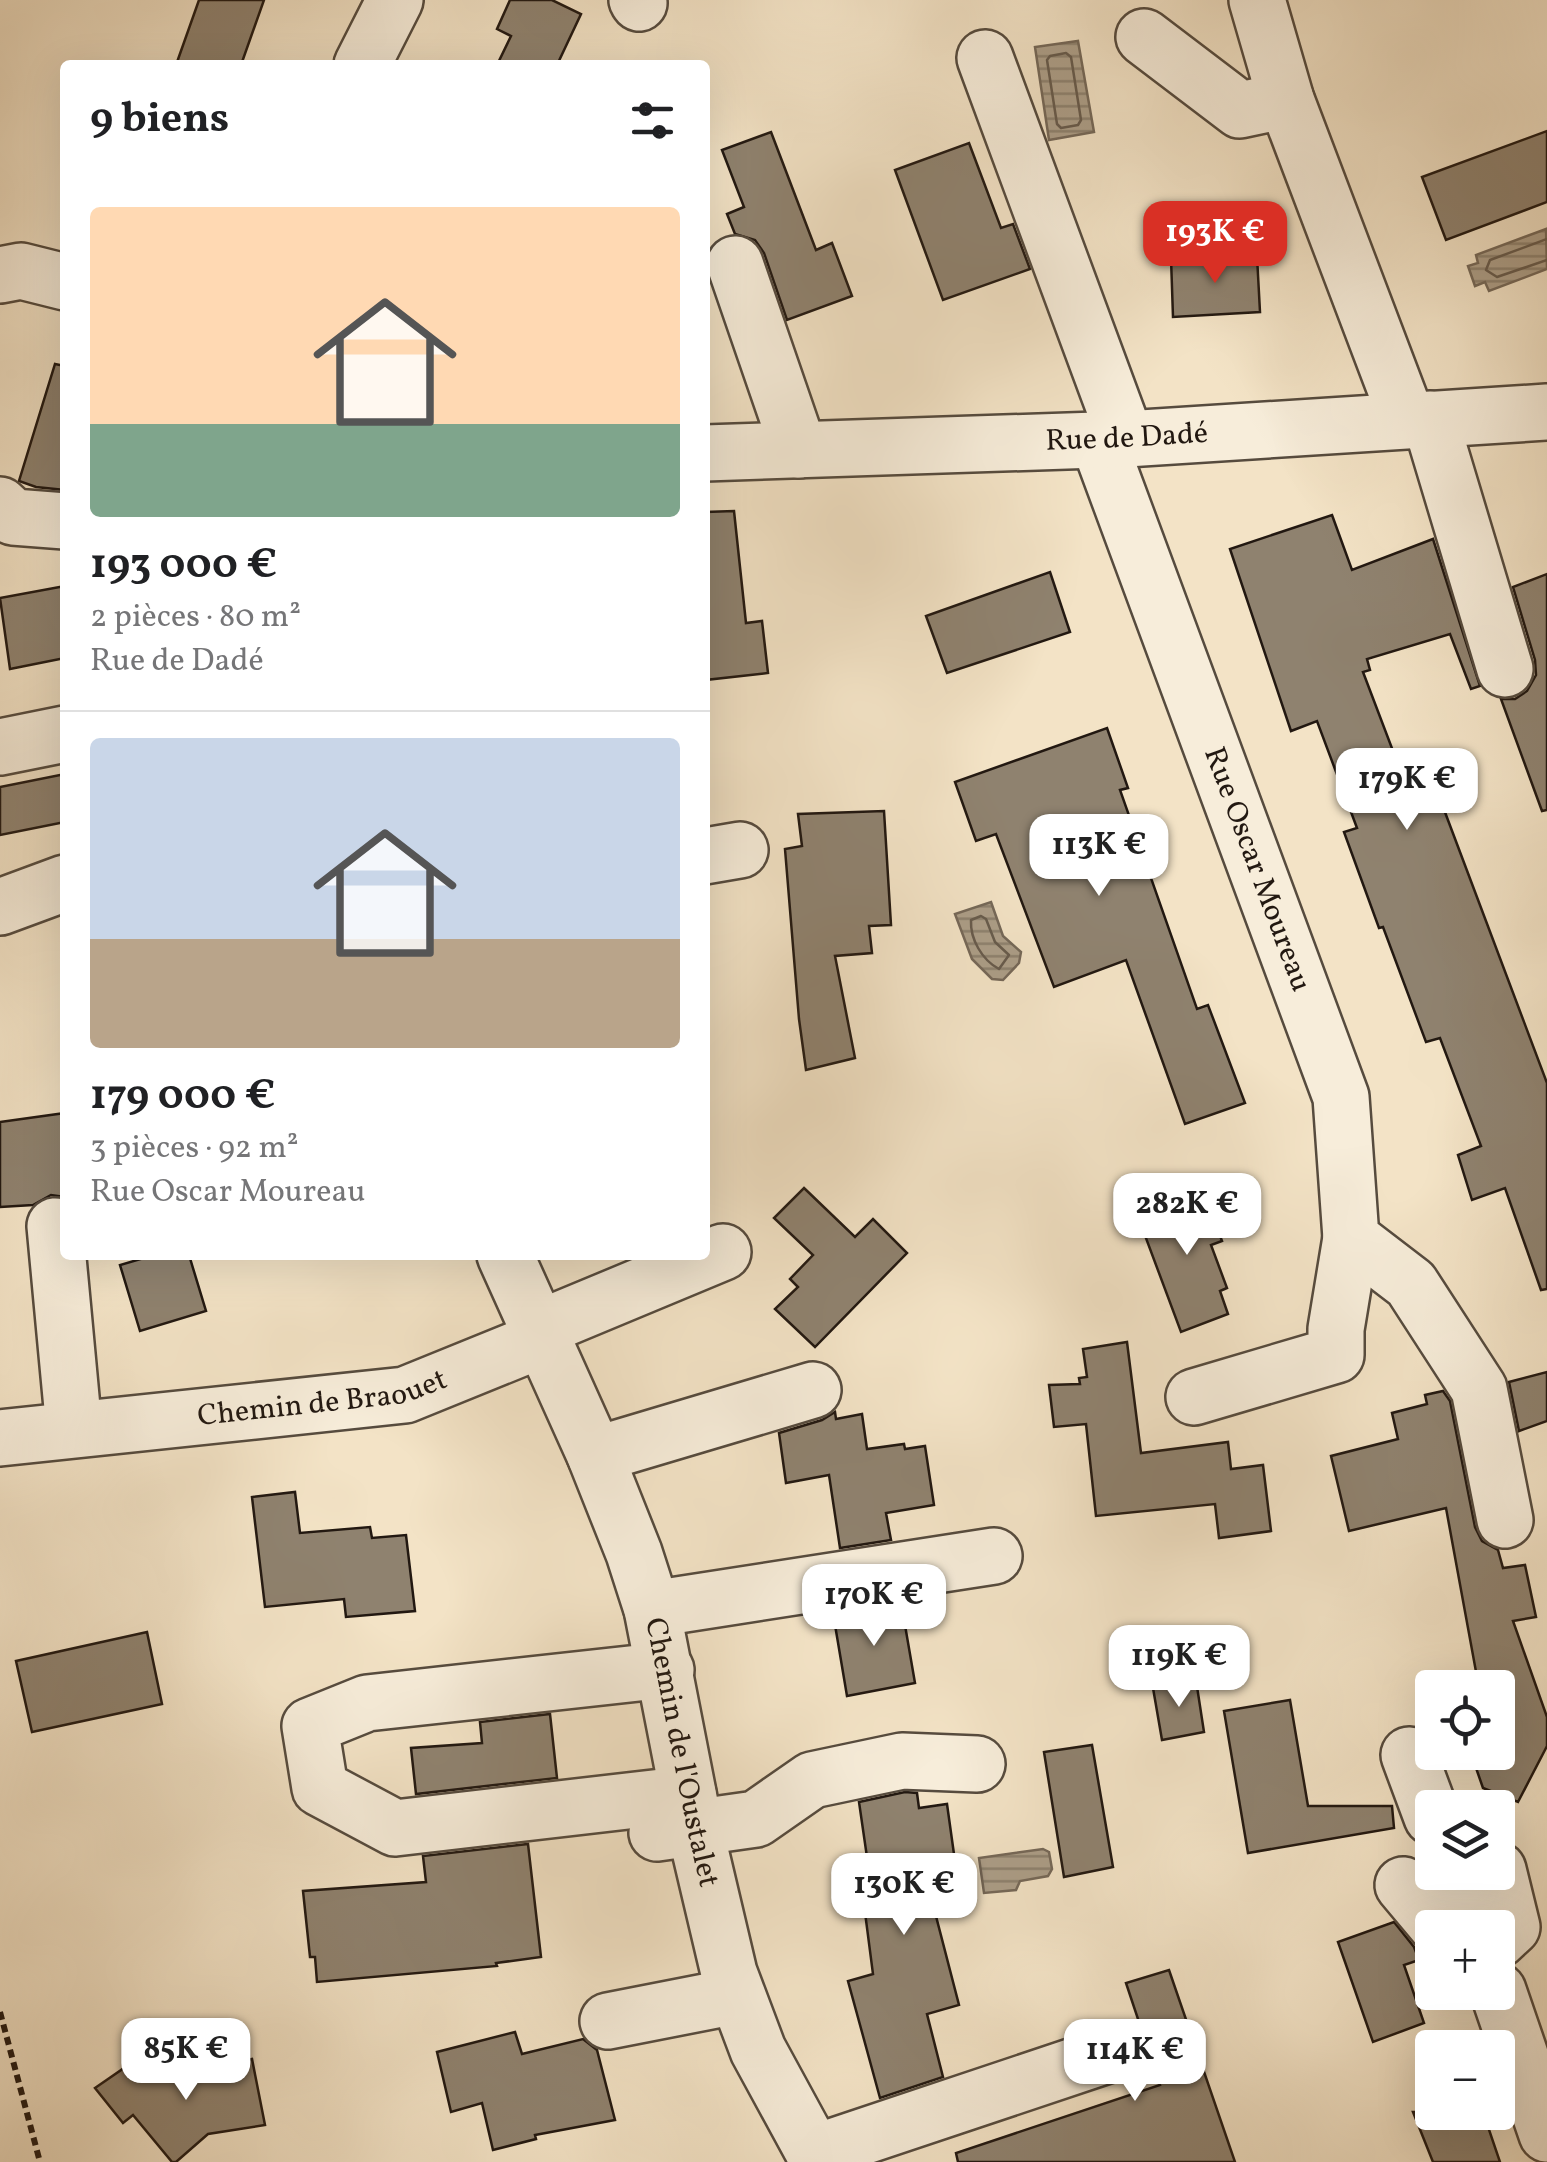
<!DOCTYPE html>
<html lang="fr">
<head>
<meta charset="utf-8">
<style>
	:root { --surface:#fff; --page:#f2f2f2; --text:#202124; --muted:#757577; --line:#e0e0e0; --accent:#d93025 }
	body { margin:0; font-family:Vollkorn,serif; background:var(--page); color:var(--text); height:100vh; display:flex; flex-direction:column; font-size:38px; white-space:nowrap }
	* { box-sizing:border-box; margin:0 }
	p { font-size:32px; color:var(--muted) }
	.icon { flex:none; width:55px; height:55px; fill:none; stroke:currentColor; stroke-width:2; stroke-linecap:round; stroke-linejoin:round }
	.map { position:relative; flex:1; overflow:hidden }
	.panel { position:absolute; left:60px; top:60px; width:650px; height:1200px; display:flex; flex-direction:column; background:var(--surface); border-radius:10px; box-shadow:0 10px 40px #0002 }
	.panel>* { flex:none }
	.tools { position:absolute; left:1415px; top:1670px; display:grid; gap:20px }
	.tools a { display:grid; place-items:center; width:100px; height:100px; border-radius:10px; background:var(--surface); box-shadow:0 10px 40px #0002; font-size:50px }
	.price { position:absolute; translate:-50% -85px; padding:0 22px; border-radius:20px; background:#fff; color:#222; font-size:32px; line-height:65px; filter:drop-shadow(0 2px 5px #0008) }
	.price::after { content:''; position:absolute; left:50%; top:60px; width:30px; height:22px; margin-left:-15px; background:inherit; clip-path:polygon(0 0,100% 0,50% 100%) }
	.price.current { background:var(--accent); color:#fff }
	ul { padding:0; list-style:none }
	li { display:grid; align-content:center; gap:20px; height:530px; padding:0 30px }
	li+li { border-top:2px solid var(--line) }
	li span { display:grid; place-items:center; height:310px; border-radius:10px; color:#555 }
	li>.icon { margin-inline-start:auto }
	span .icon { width:180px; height:180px; fill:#fffc; stroke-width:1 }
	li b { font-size:42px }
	h2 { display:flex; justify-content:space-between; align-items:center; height:120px; padding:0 30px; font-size:42px }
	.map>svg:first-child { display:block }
	.water { fill:url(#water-rules); stroke:#756858; stroke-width:2.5 }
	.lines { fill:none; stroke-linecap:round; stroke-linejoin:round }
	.shore { stroke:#675b4c; stroke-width:2.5 }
	.building { fill:#8f826f; stroke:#221811; stroke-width:2.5 }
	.minor-casing { stroke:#564b3e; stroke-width:60 }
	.path { stroke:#221811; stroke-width:6; stroke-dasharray:8 5; stroke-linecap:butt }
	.minor { stroke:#f7edda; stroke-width:55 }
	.labels { text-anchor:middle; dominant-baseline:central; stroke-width:10; stroke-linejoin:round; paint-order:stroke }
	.street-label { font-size:30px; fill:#221811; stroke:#f7edda }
</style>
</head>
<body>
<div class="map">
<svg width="1547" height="2162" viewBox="0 0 1547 2162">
	<defs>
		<pattern id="water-rules" width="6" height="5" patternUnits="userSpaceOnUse" patternTransform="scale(2.5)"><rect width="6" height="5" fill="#ac9e88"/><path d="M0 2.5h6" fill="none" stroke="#8c806e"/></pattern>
	</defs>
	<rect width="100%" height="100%" fill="#f3e3c6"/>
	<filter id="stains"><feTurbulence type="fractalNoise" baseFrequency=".002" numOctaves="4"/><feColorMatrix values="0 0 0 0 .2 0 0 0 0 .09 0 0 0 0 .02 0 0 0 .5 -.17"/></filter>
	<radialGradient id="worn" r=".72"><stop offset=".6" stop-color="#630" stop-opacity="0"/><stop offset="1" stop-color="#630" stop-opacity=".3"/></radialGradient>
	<g class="water">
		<path d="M1078,41L1094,132L1049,140L1035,47Z"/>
		<path d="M1546,229L1547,269L1489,291L1485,282L1475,286L1468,266L1478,263L1476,255Z"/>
		<path d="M991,902L1003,936L1021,952L1019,963L1003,980L992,979L972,959L955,914Z"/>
		<path d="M1043,1849L1049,1852L1052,1869L1048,1876L1020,1881L1016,1890L984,1893L979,1858Z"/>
	</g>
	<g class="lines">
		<g class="shore">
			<path d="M1066,53L1071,57L1081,120L1078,125L1061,128L1057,124L1047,60L1050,56Z"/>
			<path d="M1547,239L1490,260L1486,270L1497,277L1547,260"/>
			<path d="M981,916L986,919L995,942L1009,955L999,969C982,960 970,939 971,920Z"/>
		</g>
	</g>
	<g class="building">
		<path d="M199,0H264L241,65H176Z"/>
		<path d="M510,0H552L581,14L557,65H497L511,36L497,29Z"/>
		<path d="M1547,131V202L1446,240L1422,177Z"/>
		<path d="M771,132L816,250L832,243L852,296L787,320L764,253L755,240L735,234L727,214L744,207L722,150Z"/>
		<path d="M969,143L1001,228L1013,224L1030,269L943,300L895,170Z"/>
		<path d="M1257,256L1260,312L1173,317L1171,258Z"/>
		<path d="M55,364L65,366V490L36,487L19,481Z"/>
		<path d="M734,511L746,623L762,621L768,673L705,680V512Z"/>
		<path d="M1332,515L1352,570L1433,539L1480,686L1471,689L1450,634L1367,659L1370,670L1363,672L1412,801L1437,791L1547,1083V1289L1541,1290L1505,1188L1472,1200L1458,1155L1481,1146L1440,1038L1426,1042L1383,927L1379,928L1344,832L1357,828L1317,721L1291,731L1230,549Z"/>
		<path d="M1050,572L1070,632L947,673L926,616Z"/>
		<path d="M1547,574V810L1542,811L1501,699H1515L1527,691L1536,675L1535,660L1513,587Z"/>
		<path d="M65,586V658L10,669L0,598Z"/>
		<path d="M1107,728L1128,788L1120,790L1197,1009L1208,1005L1245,1103L1185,1124L1126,960L1054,987L996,834L976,841L955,782Z"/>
		<path d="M65,774V822L0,835V787Z"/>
		<path d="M884,811L891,925L869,926L872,953L835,956L855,1058L806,1070L799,1019L785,849L802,846L798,814Z"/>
		<path d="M65,1113V1197L51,1195L33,1205L0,1207V1122Z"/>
		<path d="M804,1188L855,1237L873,1219L907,1253L815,1347L775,1309L798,1287L790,1279L813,1255L774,1218Z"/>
		<path d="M1203,1190L1222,1241L1211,1245L1227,1288L1220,1291L1228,1314L1181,1332L1137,1214Z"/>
		<path d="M154,1255H189L206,1311L140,1331L120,1265Z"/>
		<path d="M1127,1342L1141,1453L1228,1442L1231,1469L1263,1465L1271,1531L1219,1538L1215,1504L1096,1516L1086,1424L1054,1427L1049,1385L1080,1384L1079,1378L1087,1377L1083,1349Z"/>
		<path d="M1547,1372V1421L1519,1431L1509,1382Z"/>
		<path d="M1443,1391L1450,1401L1475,1527L1482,1541L1498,1550L1503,1568L1525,1565L1536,1617L1513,1621L1547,1717V1746L1518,1802L1483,1788L1475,1765L1481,1752H1498V1718L1512,1688H1479L1446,1508L1349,1531L1331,1456L1398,1439L1392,1413L1427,1404L1425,1395Z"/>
		<path d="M835,1412L836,1419L862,1414L867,1449L904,1444L905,1449L925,1446L934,1505L886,1513L891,1540L840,1548L829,1475L786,1483L779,1433L822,1420Z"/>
		<path d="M295,1492L300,1533L370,1527L372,1538L406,1535L415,1611L346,1617L344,1599L265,1607L252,1497Z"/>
		<path d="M901,1602L915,1683L847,1696L833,1613Z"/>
		<path d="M147,1632L162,1704L32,1732L16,1661Z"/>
		<path d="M1196,1680L1204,1732L1162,1740L1153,1688Z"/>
		<path d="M1290,1700L1308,1806H1392L1394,1828L1248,1853L1224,1711Z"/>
		<path d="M550,1714L557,1778L416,1794L411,1748L482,1743L480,1722Z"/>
		<path d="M1092,1745L1113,1867L1064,1877L1044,1752Z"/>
		<path d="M905,1792L917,1793L919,1808L947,1804L959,1890L930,1893L959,2005L927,2014L943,2077L880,2098L848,1981L873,1974L859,1866L868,1864L859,1802Z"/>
		<path d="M528,1844L541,1957L496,1963L497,1966L317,1982L315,1957H310L303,1891L426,1882L423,1856Z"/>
		<path d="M1394,1922L1414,1947L1419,1960L1404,1965L1424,2023L1373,2042L1338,1942Z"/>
		<path d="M1169,1970L1235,2162H958L956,2153L1160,2085L1126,1983Z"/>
		<path d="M515,2032L522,2054L583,2039L597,2050L615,2120L535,2135L536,2139L493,2150L482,2103L451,2112L437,2052Z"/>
		<path d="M252,2059L265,2125L208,2134L176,2162H172L133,2115L123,2123L95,2088L127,2066L136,2076L153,2063L164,2075Z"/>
		<path d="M1413,2112H1483L1500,2162H1433Z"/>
	</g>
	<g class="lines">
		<g class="minor-casing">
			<g id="minor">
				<path d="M637,0L639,3"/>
				<path d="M1257,0L1286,100L1407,419"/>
				<path d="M1144,37L1240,110L1286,100"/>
				<path d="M985,58L1126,439"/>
				<path d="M362,65L395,0"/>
				<path d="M735,264L799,450"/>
				<path d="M0,275L21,271L65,282"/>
				<path d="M1430,419L1505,669"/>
				<path id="s1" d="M1098,440L1341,1097L1351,1238L1411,1284L1479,1389L1505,1520"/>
				<path id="s2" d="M705,453L1126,439L1547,412"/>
				<path d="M0,505L13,517L65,521"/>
				<path d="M0,747L65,734"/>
				<path d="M705,856L740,850"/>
				<path d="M0,907L65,883"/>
				<path d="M55,1226L74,1429"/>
				<path id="s3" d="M505,1255L595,1455L634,1553L652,1609L695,1829L729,1973L758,2050L819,2162"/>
				<path d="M538,1329L723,1252"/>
				<path d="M1194,1397L1336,1355V1329L1351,1238"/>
				<path id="s4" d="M0,1438L405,1395L543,1339"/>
				<path d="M595,1455L813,1390"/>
				<path d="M652,1609L994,1556"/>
				<path d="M666,1670L367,1703L310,1726L320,1788L395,1828L688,1794"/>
				<path d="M1409,1755L1432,1817"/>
				<path d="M657,1833L756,1819L812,1780L902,1761L977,1764"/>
				<path d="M1498,1870L1512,1927L1498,1940"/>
				<path d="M1454,1872L1475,1928"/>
				<path d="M1403,1885L1439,1928"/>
				<path d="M1498,1991L1547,2134"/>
				<path d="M608,2021L736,1996"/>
				<path d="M814,2153L1107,2055"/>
			</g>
		</g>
		<path class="path" d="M0,2012L40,2162"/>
		<use href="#minor" class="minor"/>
	</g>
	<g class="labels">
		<g class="street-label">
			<text stroke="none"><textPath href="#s2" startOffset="422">Rue de Dadé</textPath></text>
			<text stroke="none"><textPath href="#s1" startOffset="458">Rue Oscar Moureau</textPath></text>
			<text stroke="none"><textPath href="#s4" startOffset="325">Chemin de Braouet</textPath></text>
			<text stroke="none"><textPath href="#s3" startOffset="530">Chemin de l'Oustalet</textPath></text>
		</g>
	</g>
	<rect width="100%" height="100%" filter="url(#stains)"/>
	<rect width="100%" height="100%" fill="url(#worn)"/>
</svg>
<div class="tools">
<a><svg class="icon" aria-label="locate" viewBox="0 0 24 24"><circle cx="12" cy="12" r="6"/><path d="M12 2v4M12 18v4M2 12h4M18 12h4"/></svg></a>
<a><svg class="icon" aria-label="layers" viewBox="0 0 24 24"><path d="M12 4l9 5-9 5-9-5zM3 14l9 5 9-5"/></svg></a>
<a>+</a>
<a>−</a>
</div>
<b class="price current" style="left:1215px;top:286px">193K €</b>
<b class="price" style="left:1407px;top:833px">179K €</b>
<b class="price" style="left:1099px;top:899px">113K €</b>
<b class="price" style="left:1187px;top:1258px">282K €</b>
<b class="price" style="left:874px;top:1649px">170K €</b>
<b class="price" style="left:1179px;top:1710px">119K €</b>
<b class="price" style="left:904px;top:1938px">130K €</b>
<b class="price" style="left:186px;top:2103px">85K €</b>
<b class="price" style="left:1135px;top:2104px">114K €</b>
<section class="panel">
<h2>9 biens<svg class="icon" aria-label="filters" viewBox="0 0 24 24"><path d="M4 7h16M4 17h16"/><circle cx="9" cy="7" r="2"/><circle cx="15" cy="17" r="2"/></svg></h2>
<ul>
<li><span style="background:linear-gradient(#ffd9b3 70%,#7fa58c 0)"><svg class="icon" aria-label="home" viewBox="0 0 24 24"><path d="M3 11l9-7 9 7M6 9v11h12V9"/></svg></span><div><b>193 000 €</b><p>2 pièces · 80 m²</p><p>Rue de Dadé</p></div></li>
<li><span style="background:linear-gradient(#c9d6e8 65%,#b9a48a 0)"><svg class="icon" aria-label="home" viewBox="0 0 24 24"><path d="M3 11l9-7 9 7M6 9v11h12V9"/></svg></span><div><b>179 000 €</b><p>3 pièces · 92 m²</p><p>Rue Oscar Moureau</p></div></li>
</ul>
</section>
</div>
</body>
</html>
